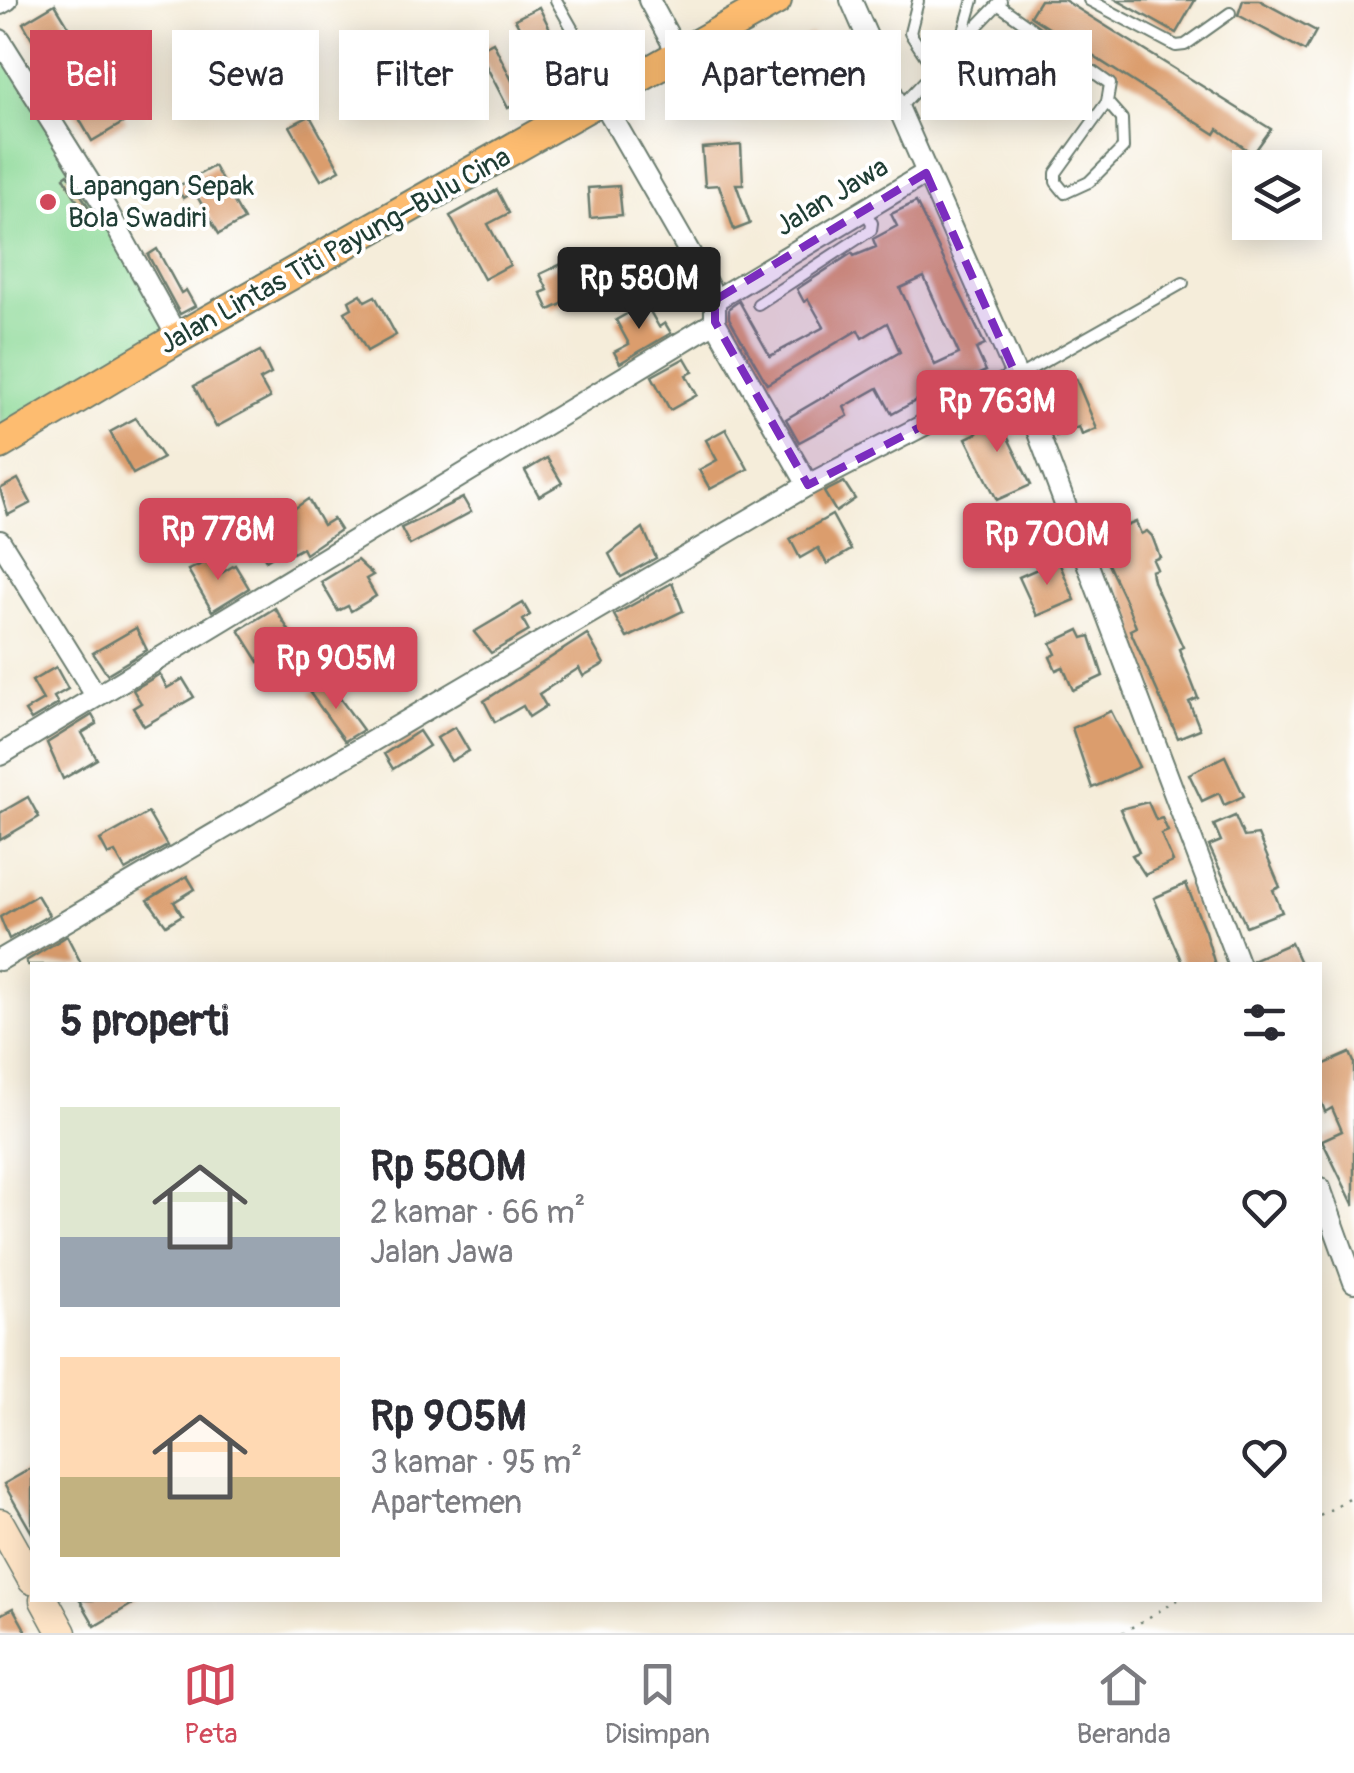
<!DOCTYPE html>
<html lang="id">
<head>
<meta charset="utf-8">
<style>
	:root { --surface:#fff; --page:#f7f7f7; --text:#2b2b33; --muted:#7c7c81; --line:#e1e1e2; --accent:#d1495b }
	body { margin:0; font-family:Pangolin,sans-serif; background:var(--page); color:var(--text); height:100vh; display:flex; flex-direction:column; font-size:38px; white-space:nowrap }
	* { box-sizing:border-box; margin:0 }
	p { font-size:32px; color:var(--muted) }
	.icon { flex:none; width:55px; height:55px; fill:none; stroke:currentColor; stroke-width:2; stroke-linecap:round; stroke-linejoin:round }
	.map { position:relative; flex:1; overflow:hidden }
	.details { position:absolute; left:30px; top:962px; width:1292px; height:640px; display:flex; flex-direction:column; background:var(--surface); border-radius:0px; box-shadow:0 5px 25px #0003 }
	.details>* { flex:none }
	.banner { position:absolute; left:30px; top:30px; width:1295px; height:90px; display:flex; gap:20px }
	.buttons { position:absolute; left:1232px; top:150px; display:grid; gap:20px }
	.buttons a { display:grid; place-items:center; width:90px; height:90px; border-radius:0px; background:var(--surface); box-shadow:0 5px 25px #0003; font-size:50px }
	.price { position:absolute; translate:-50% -85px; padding:0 22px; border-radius:10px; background:var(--accent); color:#fff; font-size:32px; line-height:65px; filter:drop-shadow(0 2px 5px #0008) }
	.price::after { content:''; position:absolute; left:50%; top:60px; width:30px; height:22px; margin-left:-15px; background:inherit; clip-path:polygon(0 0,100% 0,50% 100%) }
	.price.current { background:#222; color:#fff }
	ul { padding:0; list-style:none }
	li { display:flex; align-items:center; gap:30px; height:250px; padding:0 30px }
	li span { display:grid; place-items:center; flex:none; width:280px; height:200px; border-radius:0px; color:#555 }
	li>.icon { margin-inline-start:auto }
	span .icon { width:120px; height:120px; fill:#fffc; stroke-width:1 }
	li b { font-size:42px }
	h2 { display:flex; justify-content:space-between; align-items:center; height:120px; padding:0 30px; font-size:42px }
	.chip { padding:0 35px; border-radius:0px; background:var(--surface); box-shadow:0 5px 25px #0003; font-size:35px; line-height:90px }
	.chip.current { background:var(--accent); color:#fff }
	.dock { display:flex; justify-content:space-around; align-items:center; height:140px; border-top:2px solid var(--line); background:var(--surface); font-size:28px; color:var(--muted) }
	.dock a { display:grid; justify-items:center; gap:5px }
	.dock .current { color:var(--accent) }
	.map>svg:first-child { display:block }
	.green { fill:#8cd997; stroke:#568b66; stroke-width:2.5 }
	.building { fill:#db9d6d; fill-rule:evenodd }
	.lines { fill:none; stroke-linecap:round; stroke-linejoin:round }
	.lane-casing { stroke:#6a7b6e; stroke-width:14 }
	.street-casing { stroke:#6a7b6e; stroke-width:24 }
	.secondary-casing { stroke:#6a7b6e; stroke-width:31 }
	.primary-casing { stroke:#6a7b6e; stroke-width:34 }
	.path { stroke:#6a7b6e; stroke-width:2.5; stroke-dasharray:2.5 8; stroke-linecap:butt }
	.lane { stroke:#fff; stroke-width:10 }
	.street { stroke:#fff; stroke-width:20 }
	.secondary { stroke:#fee4c6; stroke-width:28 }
	.primary { stroke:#fdbc70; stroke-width:30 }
	.marked { fill:#7b2cbf; fill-opacity:0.2; stroke:#7b2cbf; stroke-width:8; stroke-dasharray:20 12; stroke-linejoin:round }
	.poi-dot { fill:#d1495b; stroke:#fff; stroke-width:4 }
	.labels { text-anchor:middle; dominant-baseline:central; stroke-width:8; stroke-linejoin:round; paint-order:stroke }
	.poi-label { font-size:28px; fill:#1f3d34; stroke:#fff; text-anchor:start }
	.street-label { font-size:28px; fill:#1f3d34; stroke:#fff }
</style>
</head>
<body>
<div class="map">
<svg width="1354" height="1633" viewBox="0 0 1354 1633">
	<rect width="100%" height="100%" fill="#fff"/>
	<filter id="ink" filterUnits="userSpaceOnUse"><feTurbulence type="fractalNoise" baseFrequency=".01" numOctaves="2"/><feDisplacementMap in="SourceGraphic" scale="20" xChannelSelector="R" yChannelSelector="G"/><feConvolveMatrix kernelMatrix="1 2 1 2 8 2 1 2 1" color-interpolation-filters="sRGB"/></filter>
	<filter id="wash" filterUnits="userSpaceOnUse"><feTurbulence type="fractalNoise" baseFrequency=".0048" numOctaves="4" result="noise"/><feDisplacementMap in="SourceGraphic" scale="40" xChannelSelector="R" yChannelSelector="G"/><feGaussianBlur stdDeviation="2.25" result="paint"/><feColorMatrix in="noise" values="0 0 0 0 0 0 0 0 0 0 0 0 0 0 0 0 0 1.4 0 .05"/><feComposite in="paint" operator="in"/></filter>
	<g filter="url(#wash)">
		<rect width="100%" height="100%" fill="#f5edda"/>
		<path class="green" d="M11,59L178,338L0,444V65Z"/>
		<g id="blocks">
			<g class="building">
				<path d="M1040,0H1064L1271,129L1253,154L1218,129L1215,134L1030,16Z"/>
				<path d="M1117,0H1195L1176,33Z"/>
				<path d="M1243,0H1259L1316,31L1305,51L1238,15Z"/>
				<path d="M55,4L80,45L63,55L54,40L38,49L23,23Z"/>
				<path d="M539,7L555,39L532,51L515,19Z"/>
				<path d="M811,34L829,66L788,89L770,56Z"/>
				<path d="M493,42L522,101L508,108L478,50Z"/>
				<path d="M438,54L448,71L454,67L466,89L440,104L428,82L433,79L424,61Z"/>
				<path d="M1032,58L1049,70L1035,91L1018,79Z"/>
				<path d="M1060,62L1085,82L1076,93L1051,72Z"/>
				<path d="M105,76L126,121L92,141L71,105L92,92L89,86Z"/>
				<path d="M310,116L340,170L321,180L290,126Z"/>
				<path d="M741,145L743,184H736L750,224L734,230L719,185L705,186L702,148Z"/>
				<path d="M214,166L244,220L219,234L194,191L183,198L177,187Z"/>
				<path d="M68,174L96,219L89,222L64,177Z"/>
				<path d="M619,186L622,215L590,218L588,188Z"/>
				<path d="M497,190L509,213L488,224L510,265L484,279L450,216Z"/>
				<path d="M916,202L985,345L976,349L986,371L950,387L951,391L938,397L935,390L892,414L878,388L844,407L848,416L799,442L786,419L900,352L887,323L862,338L858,330L767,384L729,318V308L739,301L770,356L824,327L808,299L804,302L797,289L852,253L854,256L876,247L873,239L897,226L891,214ZM924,277L959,354L935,365L900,288Z"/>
				<path d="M157,249L181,293L186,290L195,306L180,314L148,255Z"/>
				<path d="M566,262L574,278L589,271L597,288L549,310L541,293L548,290L540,274Z"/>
				<path d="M361,294L365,301L375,296L396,335L367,351L345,312L352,308L349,301Z"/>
				<path d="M641,306H647L659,327L665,323L671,333L620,363L614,352L629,344L616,320Z"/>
				<path d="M260,351L271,374L260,380L270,398L216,427L194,386Z"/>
				<path d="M685,358L693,372L686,375L697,395L670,410L652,376Z"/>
				<path d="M1076,379L1097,429L1082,435L1079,427L1056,436L1040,398Z"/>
				<path d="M992,405L1031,485L997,500L966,438L977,433L970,417Z"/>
				<path d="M136,418L163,458L133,474L110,432Z"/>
				<path d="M726,429L748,469L710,489L699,470L717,460L706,440Z"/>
				<path d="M547,458L562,483L539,496L525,471Z"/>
				<path d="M18,479L31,503L8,515L0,489Z"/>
				<path d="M844,482L855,499L836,512L824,492Z"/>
				<path d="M463,498L471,512L410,545L401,528Z"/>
				<path d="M308,499L323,525L333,519L340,530L305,554L302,548L293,553L289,546L266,560L253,538Z"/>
				<path d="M832,515L851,550L827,564L818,548L800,558L790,539Z"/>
				<path d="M1136,522L1141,534L1147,531L1152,536L1160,557L1153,560L1157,569L1151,571L1153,581L1183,647L1179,649L1198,698L1189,702L1200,729L1178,738L1130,630L1136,627L1126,602L1096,539Z"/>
				<path d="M643,528L656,558L621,577L609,554Z"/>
				<path d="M213,559L220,574L235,565L249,588L212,611L188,570Z"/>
				<path d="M357,560L373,575L366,579L376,596L351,611L348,606L338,611L321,582Z"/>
				<path d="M1058,560L1075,600L1037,616L1019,577Z"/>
				<path d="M672,583L683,611L627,638L614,615Z"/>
				<path d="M523,603L530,615L523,620L529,631L491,653L474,632Z"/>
				<path d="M275,608L295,640L259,662L239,630Z"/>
				<path d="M136,628L147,650L107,674L93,653Z"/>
				<path d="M1079,630L1083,638L1090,636L1103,676L1073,690L1063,667L1056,670L1050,657L1056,654L1051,643Z"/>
				<path d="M587,634L604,664L583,676L579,668L539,694L546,706L529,717L523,706L495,722L484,701Z"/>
				<path d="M56,667L68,689L54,697L58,704L31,720L25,711L43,700L32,681Z"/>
				<path d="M160,674L167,688L183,679L194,697L144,726L133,708L141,703L133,690Z"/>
				<path d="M328,682L363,730L345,741L310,693Z"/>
				<path d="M1111,711L1139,767L1092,788L1072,728Z"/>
				<path d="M92,715L97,724L82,733L97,759L63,779L47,743Z"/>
				<path d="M455,727L469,751L451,761L437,738Z"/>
				<path d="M419,731L429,746L393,769L384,754Z"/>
				<path d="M1225,756L1244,796L1224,805L1219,793L1202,801L1189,774Z"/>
				<path d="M28,797L39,817L0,840V813Z"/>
				<path d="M1148,802L1156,820L1162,818L1168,831L1161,834L1173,862L1145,875L1132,855L1139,852L1120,809Z"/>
				<path d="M148,813L167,846L125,870L115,852L108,855L100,840Z"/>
				<path d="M1235,816L1244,837L1258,835L1280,887L1273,890L1282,912L1246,926L1209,846L1221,841L1214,825Z"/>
				<path d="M187,876L195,889L174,902L182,915L166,925L148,900Z"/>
				<path d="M1186,884L1205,931L1215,965H1183L1154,898Z"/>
				<path d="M37,895L49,915L9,939L0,917Z"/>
				<path d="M67,936L82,965H28L26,961Z"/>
				<path d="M1291,943L1301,965H1252V960Z"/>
				<path d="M1350,1053L1354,1062V1206L1322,1140L1342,1131L1332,1108L1325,1112L1320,1098V1066Z"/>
				<path d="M32,1468V1533L4,1484Z"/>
				<path d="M80,1600H139L95,1626Z"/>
				<path d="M13,1608L27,1633H0V1615Z"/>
			</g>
		</g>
	</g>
	<g filter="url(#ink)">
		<use href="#blocks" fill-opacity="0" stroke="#6a7b6e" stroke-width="2.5"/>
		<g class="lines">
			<g class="lane-casing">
				<g id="lane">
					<path d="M556,0L607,90"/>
					<path d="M1089,0L1176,46L1185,45L1230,13"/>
					<path d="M918,1L910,33L935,71"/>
					<path d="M999,5L1110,84L1107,102L1056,173V182L1065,193L1089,182L1123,148L1122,119L1107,102"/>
					<path d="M961,42L973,0"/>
					<path d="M899,108L1001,1"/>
					<path d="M644,298L701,275"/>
					<path d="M758,304L871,230L872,223L863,208"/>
					<path d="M1017,377L1183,283"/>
				</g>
			</g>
			<g class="street-casing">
				<g id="street">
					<path d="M649,0L678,54"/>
					<path d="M851,0L1017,377L1239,965"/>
					<path d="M0,4L7,0"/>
					<path d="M0,40L107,210L178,338"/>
					<path d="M602,100L702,274L715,300V322L808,485"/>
					<path d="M715,300L926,173"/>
					<path d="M0,541L95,694"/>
					<path d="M0,755L715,322"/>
					<path d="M0,960L808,485L1017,377"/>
					<path d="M1320,1188L1354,1282"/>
				</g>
			</g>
			<g class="secondary-casing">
				<g id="secondary">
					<path d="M0,1523L32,1580"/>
					<path d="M44,1600L62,1633"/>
				</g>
			</g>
			<g class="primary-casing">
				<path id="primary" d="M0,444L178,338L776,0"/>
			</g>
			<g class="path">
				<path d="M1320,1516L1354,1495"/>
				<path d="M1122,1633L1178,1600"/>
			</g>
			<use href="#lane" class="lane"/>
			<use href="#street" class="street"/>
			<use href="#secondary" class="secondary"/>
			<use href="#primary" class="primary"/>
		</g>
	</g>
	<path class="marked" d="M926,173L1017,377L808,485L715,322V300Z"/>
	<circle class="poi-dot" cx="48" cy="202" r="10"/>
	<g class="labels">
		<g class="poi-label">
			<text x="68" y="186">Lapangan Sepak<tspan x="68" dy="32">Bola Swadiri</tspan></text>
		</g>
		<g class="street-label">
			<text transform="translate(832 197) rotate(-31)">Jalan Jawa</text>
			<text transform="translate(335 251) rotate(-29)">Jalan Lintas Titi Payung–Bulu Cina</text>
		</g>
	</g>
</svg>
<div class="buttons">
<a><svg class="icon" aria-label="layers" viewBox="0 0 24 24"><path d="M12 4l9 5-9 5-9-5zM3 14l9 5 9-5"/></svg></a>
</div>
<b class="price current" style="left:639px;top:332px">Rp 580M</b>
<b class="price" style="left:997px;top:455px">Rp 763M</b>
<b class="price" style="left:218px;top:583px">Rp 778M</b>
<b class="price" style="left:1047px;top:588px">Rp 700M</b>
<b class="price" style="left:336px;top:712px">Rp 905M</b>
<div class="banner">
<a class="chip current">Beli</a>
<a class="chip">Sewa</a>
<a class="chip">Filter</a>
<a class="chip">Baru</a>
<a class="chip">Apartemen</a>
<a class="chip">Rumah</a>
</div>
<section class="details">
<h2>5 properti<svg class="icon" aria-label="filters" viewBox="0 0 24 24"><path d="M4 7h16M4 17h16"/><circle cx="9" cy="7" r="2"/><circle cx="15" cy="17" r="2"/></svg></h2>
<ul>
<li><span style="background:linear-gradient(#dfe7d0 65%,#9aa5b1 0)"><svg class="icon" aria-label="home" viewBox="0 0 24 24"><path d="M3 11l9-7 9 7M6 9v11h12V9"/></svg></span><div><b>Rp 580M</b><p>2 kamar · 66 m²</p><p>Jalan Jawa</p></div><svg class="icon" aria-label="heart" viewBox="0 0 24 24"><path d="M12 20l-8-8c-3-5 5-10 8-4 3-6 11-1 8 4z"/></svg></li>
<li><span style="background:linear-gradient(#ffd9b3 60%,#c2b280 0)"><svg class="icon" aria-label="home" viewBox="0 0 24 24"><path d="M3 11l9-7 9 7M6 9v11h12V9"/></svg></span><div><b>Rp 905M</b><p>3 kamar · 95 m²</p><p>Apartemen</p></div><svg class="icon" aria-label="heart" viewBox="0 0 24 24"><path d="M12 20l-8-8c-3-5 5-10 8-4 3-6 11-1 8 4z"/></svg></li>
</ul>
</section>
</div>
<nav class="dock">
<a class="current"><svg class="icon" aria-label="map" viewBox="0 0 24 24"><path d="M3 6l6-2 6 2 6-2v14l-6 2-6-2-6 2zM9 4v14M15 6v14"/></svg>Peta</a>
<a><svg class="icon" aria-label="saved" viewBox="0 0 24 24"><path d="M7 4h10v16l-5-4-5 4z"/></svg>Disimpan</a>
<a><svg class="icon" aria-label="home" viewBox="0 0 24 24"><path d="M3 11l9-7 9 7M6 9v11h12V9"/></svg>Beranda</a>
</nav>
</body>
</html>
